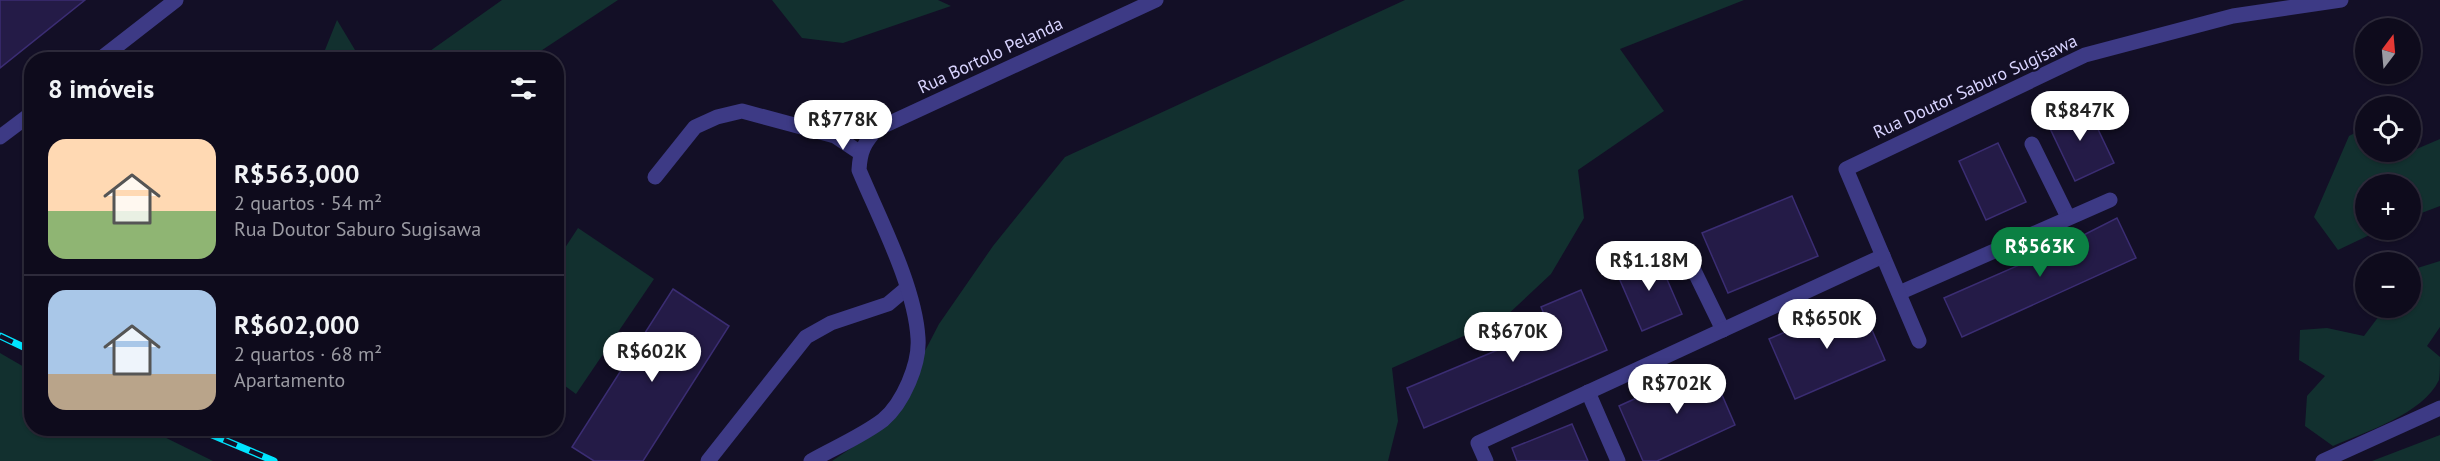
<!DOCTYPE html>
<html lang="pt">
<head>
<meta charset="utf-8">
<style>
	:root { --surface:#0e0b1c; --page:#1c1929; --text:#f1f3f6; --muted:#9b9ba3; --line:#2e2b3b; --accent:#0b8043 }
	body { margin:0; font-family:"PT Sans",sans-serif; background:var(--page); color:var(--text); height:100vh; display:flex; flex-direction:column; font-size:22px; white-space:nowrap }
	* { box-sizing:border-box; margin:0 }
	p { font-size:20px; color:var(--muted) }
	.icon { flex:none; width:33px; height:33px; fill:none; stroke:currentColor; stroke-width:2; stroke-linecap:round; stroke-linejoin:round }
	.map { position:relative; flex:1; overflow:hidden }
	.side { position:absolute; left:24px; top:52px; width:540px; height:384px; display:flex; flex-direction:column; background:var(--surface); border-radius:24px; box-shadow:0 2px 4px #0004,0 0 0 2px var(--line) }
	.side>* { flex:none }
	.needle { width:39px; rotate:16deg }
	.fabs { position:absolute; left:2355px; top:18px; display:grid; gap:12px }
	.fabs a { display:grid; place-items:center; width:66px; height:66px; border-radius:50%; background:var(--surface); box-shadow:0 2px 4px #0004,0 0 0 2px var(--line); font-size:30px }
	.price { position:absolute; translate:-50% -51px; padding:0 14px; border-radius:21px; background:#fff; color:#222; font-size:20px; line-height:39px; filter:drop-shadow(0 2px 3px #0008) }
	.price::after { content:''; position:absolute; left:50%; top:36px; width:18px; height:14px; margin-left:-9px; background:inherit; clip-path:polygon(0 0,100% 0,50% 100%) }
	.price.selected { background:var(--accent); color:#fff }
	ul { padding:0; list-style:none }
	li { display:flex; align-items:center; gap:18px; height:150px; padding:0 24px }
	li+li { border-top:2px solid var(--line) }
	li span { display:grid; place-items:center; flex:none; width:168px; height:120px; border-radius:18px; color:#555 }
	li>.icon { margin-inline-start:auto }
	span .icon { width:72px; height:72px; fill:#fffc; stroke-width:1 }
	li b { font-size:26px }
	h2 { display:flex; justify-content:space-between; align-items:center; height:72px; padding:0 24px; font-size:26px }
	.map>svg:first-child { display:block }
	.green { fill:#12302f }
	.building { fill:#241b47; stroke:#3b2d73; stroke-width:1.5 }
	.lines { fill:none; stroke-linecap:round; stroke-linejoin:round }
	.minor { stroke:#3d3a85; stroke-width:15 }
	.rail-casing { stroke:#00e5ff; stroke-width:7 }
	.rail { stroke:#130f26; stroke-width:4.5; stroke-dasharray:14; stroke-linecap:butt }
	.labels { text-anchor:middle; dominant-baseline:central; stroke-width:4.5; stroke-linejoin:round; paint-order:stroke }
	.street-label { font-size:18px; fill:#d9d4ff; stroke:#130f26 }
</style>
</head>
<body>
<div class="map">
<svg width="2440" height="461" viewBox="0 0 2440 461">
	<rect width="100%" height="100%" fill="#130f26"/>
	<g class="green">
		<path d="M502,0H618L527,60H411L430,51Z"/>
		<path d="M772,0H938L951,6L843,43L802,38Z"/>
		<path d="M1405,0H1744L1620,49L1664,111L1578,170L1584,218L1551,274L1504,318L1392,368L1398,421L1388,461H832L887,424L939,324L993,246L1065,157Z"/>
		<path d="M337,20L361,60H321Z"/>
		<path d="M2365,128L2366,152H2391L2393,159L2440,139V206L2411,217L2410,184H2366V230H2380L2338,250L2314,217L2349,136Z"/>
		<path d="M578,228L654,279L576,394L557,380V260Z"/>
		<path d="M2440,261V327L2427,346L2440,357C2440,364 2440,374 2439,380C2423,414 2365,432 2333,446L2305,426L2307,396L2325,376L2299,360L2300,330L2327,328L2364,336L2385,308H2410L2411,270Z"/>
		<path d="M0,353L31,371L32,429H148L213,461H0Z"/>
		<path d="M2440,435V461H2372Z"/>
	</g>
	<g class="building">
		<path d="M0,0H85L0,68Z"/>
		<path d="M2086,104L2114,163L2075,181L2047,122Z"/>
		<path d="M1998,143L2026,202L1986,220L1959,161Z"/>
		<path d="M1792,196L1818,256L1728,293L1702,233Z"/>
		<path d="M2117,218L2136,258L1962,337L1944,298L2058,248Z"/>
		<path d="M1656,254L1682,314L1642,331L1616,271Z"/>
		<path d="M673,289L729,326L643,461H594L572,447Z"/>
		<path d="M1581,290L1607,350L1424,428L1407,388L1550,328L1541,307Z"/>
		<path d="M1859,300L1885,360L1795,399L1769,339Z"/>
		<path d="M1709,365L1735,425L1657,461H1643L1619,406Z"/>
		<path d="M1572,424L1588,461H1517L1512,448Z"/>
	</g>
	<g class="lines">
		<g class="minor">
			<path d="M99,60L176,0"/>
			<path d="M0,137L32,113"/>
			<path d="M2032,144L2068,217"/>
			<path d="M655,177L695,127L717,117L742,111L835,136L859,152"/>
			<path d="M1684,250L1723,330"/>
			<path d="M1899,293L2110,200"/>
			<path d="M1919,341L1846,169L2085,55L2233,16L2341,0"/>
			<path d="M1588,392L1618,461"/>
			<path d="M708,461L806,337L831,323L888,304L907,288"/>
			<path d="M811,461C834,448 862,436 883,420C903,403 920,364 918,338C915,286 879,218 859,170C860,151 864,143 877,129L1156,0"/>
			<path d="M1486,461L1478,443L1883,256"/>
			<path d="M2323,461L2440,408"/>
		</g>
		<g class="rail-casing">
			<g id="rail">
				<path d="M0,336L32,351"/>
				<path d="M198,429L274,461"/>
			</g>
		</g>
		<use href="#rail" class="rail"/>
	</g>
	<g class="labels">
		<g class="street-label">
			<text transform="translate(990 55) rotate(-25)">Rua Bortolo Pelanda</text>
			<text transform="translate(1975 86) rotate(-25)">Rua Doutor Saburo Sugisawa</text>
		</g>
	</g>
</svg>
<div class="fabs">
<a><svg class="needle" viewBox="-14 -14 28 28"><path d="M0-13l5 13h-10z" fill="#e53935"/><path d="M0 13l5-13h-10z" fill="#9b9ba3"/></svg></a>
<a><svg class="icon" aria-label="locate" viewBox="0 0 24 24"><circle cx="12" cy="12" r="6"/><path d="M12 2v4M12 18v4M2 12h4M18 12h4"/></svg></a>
<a>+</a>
<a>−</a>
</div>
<b class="price" style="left:2080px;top:142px">R$847K</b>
<b class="price" style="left:843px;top:151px">R$778K</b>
<b class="price selected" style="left:2040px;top:278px">R$563K</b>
<b class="price" style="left:1649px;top:292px">R$1.18M</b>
<b class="price" style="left:1827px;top:350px">R$650K</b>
<b class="price" style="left:1513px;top:363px">R$670K</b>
<b class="price" style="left:652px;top:383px">R$602K</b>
<b class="price" style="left:1677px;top:415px">R$702K</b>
<section class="side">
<h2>8 imóveis<svg class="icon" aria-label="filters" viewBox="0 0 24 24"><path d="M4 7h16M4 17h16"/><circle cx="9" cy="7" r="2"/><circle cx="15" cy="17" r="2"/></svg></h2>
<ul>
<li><span style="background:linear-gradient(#ffd9b3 60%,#8fb573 0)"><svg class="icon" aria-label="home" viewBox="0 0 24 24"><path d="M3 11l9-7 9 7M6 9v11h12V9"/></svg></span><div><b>R$563,000</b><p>2 quartos · 54 m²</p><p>Rua Doutor Saburo Sugisawa</p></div></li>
<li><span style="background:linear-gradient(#a9c7e8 70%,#b9a48a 0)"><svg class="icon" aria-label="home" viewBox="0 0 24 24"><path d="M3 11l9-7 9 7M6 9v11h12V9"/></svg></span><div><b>R$602,000</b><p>2 quartos · 68 m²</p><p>Apartamento</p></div></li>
</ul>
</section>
</div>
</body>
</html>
